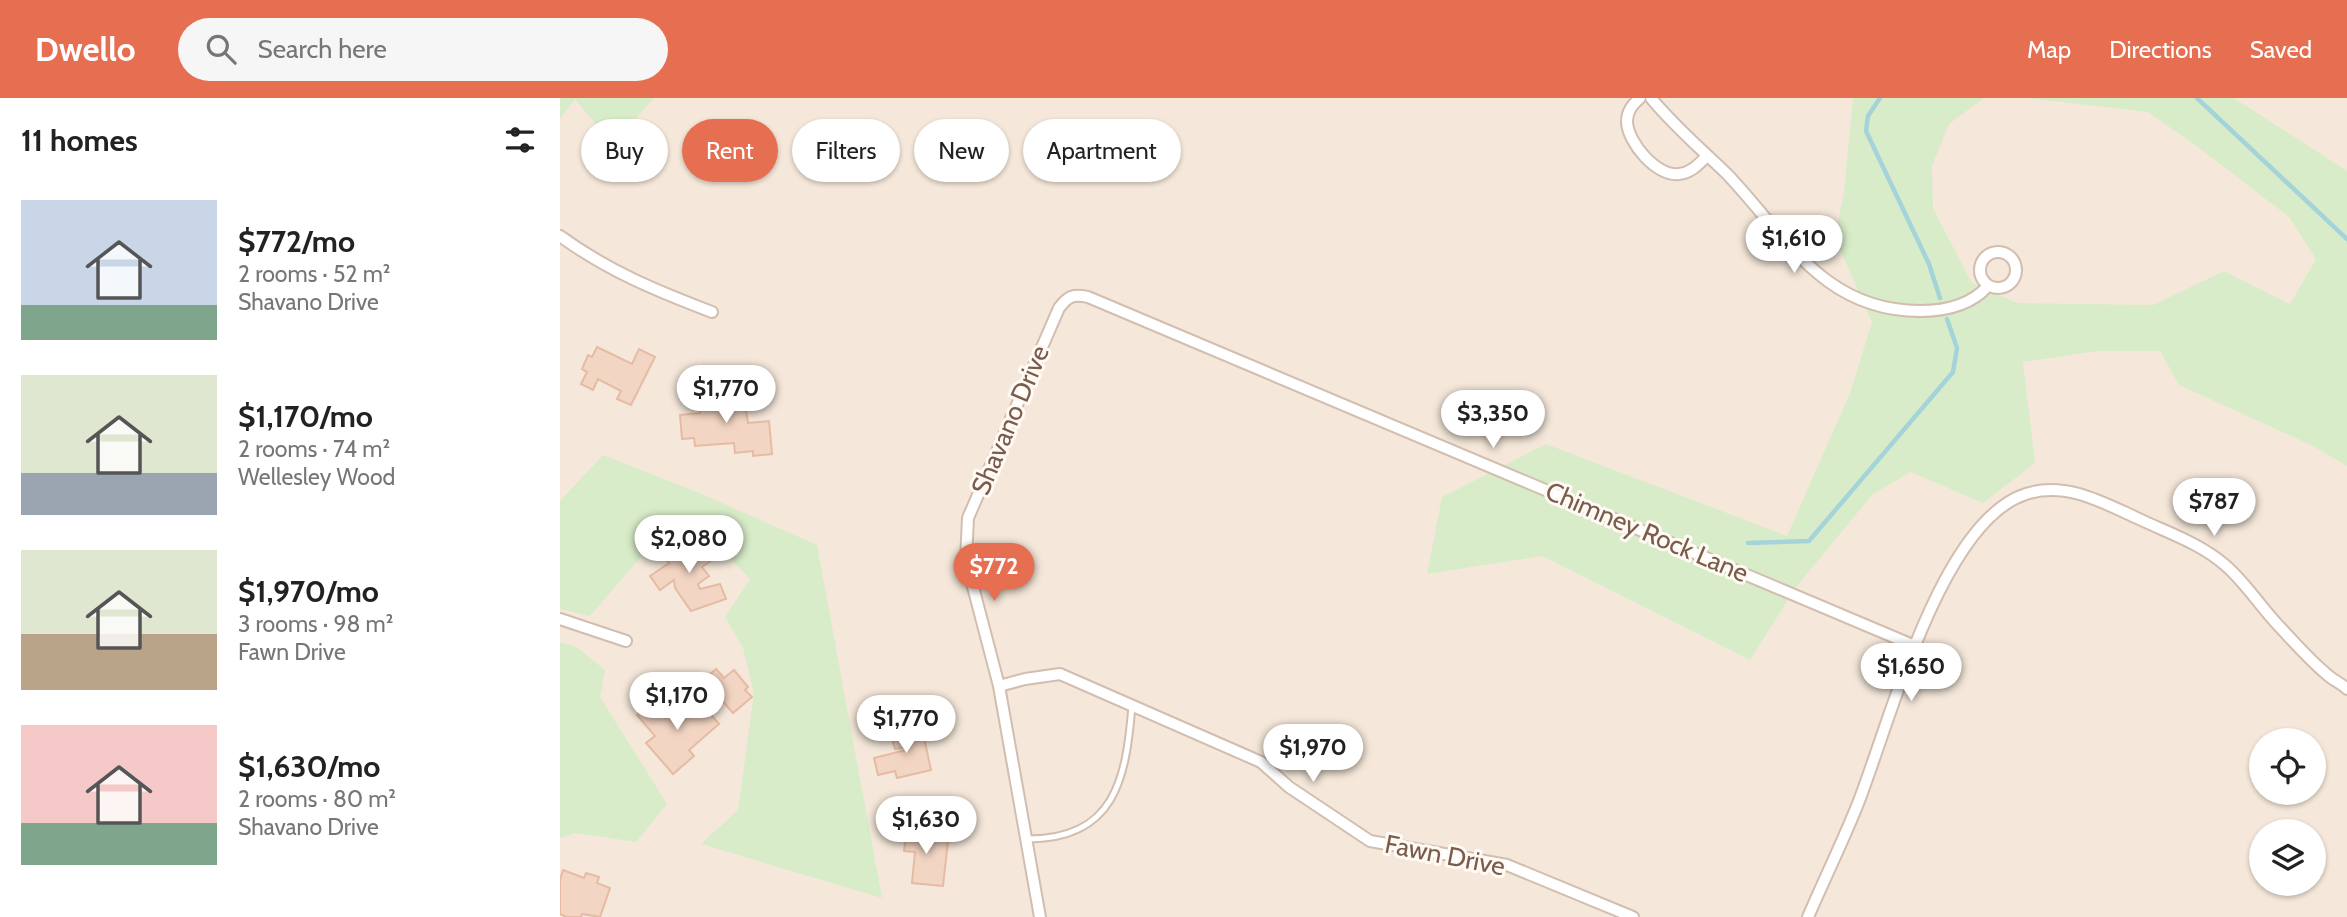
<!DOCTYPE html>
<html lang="en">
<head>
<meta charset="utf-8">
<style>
	:root { --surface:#fff; --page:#f6f6f6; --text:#222; --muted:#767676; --accent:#e76f51 }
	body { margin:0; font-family:Cabin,sans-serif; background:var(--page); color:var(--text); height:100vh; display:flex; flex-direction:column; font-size:26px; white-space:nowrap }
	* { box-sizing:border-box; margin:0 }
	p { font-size:23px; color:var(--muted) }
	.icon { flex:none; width:38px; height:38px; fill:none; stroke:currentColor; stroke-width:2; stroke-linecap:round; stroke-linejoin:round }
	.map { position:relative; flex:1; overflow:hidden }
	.side { display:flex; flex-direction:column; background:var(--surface); width:560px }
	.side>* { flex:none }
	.top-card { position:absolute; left:21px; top:21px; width:665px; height:63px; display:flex; gap:14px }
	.controls { position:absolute; left:1689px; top:630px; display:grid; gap:14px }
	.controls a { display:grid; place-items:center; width:77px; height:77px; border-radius:50%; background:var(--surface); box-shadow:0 2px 5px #0004; font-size:35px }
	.price { position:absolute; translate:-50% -60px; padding:0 16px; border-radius:24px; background:#fff; color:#222; font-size:23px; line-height:46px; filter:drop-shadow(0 2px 4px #0008) }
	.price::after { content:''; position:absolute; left:50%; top:42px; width:21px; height:16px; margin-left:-10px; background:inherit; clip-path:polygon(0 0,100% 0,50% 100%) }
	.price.selected { background:var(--accent); color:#fff }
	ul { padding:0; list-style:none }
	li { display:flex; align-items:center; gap:21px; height:175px; padding:0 21px }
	li span { display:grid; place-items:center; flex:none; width:196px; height:140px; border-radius:0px; color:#555 }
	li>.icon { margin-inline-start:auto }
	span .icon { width:84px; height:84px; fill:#fffc; stroke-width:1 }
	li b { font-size:30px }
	h2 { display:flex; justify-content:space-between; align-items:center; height:84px; padding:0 21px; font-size:30px }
	.pill { padding:0 24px; border-radius:32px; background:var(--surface); box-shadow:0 2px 5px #0004; font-size:24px; line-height:63px }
	.pill.selected { background:var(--accent); color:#fff }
	header { display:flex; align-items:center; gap:42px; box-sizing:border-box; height:98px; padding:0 35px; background:var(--accent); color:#fff }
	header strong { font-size:33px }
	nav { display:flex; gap:38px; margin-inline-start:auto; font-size:24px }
	.search { width:490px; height:63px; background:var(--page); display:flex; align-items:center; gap:18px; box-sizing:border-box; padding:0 24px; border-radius:38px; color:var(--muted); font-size:26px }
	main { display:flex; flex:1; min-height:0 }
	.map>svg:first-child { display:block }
	.residential { fill:#f5e8da; fill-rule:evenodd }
	.green { fill:#d8ecc9 }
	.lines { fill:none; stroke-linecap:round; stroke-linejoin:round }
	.stream { stroke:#a5d3da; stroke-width:4.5 }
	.building { fill:#f3d5c3; stroke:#e6bba3; stroke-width:2 }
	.lane-casing { stroke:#d1beb0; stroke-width:9 }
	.street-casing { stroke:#d1beb0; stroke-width:14 }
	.lane { stroke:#fff; stroke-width:5 }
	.street { stroke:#fff; stroke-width:10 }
	.labels { text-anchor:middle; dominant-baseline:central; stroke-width:6; stroke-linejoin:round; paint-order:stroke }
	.street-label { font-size:26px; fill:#7a5c4d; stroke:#fffaf3 }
</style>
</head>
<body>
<header>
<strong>Dwello</strong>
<div class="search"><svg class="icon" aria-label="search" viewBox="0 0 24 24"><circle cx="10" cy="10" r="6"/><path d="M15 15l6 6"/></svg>Search here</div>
<nav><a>Map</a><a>Directions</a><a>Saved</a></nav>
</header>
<main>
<section class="side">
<h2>11 homes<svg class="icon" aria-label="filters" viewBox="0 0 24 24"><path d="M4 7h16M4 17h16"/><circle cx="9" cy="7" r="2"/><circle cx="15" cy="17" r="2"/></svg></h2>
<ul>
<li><span style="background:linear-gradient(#c9d6e8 75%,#7fa58c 0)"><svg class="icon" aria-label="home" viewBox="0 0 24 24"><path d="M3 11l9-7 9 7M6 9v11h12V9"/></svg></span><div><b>$772/mo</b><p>2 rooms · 52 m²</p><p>Shavano Drive</p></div></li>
<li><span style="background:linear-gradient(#dfe7d0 70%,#9aa5b1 0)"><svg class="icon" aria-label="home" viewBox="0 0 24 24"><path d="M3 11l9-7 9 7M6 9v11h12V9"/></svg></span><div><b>$1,170/mo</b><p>2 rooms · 74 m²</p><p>Wellesley Wood</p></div></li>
<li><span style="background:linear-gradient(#dfe7d0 60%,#b9a48a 0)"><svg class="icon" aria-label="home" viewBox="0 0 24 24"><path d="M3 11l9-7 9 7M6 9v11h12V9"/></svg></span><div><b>$1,970/mo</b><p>3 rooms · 98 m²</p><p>Fawn Drive</p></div></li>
<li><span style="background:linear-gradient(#f6c9c9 70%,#7fa58c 0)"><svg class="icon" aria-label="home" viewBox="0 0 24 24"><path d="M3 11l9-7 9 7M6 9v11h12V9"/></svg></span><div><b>$1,630/mo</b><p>2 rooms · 80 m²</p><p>Shavano Drive</p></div></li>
</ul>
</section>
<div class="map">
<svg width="1787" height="819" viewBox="0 0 1787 819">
	<rect width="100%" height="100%" fill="#fdf6ec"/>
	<path class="residential" d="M0,0H1787V819H0ZM1701,642H1754V695H1701ZM1701,733H1754V786H1701Z"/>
	<g class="green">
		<path d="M0,0H94L52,46L15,1L0,21Z"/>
		<path d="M1293,0H1424L1389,26L1372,68L1373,111L1412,185L1457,205L1593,207L1664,173L1730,206L1756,161L1729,119L1642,52L1588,14L1467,0H1674L1787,73V368L1751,347L1619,287L1600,253H1537L1463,264L1475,365L1423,405L1351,374L1313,396L1236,489L1190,562L982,458L867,476L882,399L986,346L1227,438L1290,295L1312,224L1275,140L1284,93Z"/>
		<path d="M43,357L137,394L257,447L322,800L141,746L178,712L194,596L183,550L165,519L190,481L156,446L113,422L30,518L0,511V403Z"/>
		<path d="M0,544L16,549L45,572L40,599L107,706L76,744L15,735L0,740Z"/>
	</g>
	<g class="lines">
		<g class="stream">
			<path d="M1320,0L1308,18L1306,33L1369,166L1380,200"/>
			<path d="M1637,0L1787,141"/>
			<path d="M1188,445L1249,443L1393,274L1397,250L1387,221"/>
		</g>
	</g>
	<g class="building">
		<path d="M37,249L72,266L79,251L95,259L71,307L57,301L61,293L38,281L33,292L21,286L27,274L22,271L28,257L32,259Z"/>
		<path d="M176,292L178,312H186L188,325L209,323L212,356L193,358V353L175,355L174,345L135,348L134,340L122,341L120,317L140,315L138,296Z"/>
		<path d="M127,439L132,447L143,444L145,452L152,462L142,469L149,478L138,486L140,491L160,486L166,501L131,513L115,490L114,482L100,492L90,478L109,465L105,460L115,452L114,448Z"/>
		<path d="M156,571L164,580L174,572L188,589L185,592L192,599L173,615L157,597L147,606L134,590Z"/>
		<path d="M133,596L159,626L129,652L134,658L113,676L86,645L95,638L77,617L92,604L105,620L118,609L126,618L132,612L124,603Z"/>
		<path d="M362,630L371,672L337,680L335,673L318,677L314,660L346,652V649L335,651L331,637Z"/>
		<path d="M347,727L368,729L367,741L388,743L383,788L352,785L355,754L344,753Z"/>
		<path d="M3,772L24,780L26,775L39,779L37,785L50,790L40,819L22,816L21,819H7L0,816V782Z"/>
	</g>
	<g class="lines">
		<g class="lane-casing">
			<path id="lane" d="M466,741C555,742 566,681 572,608"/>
		</g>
		<g class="street-casing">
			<g id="street">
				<path d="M1080,0C1072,7 1067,13 1067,24C1068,45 1097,79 1119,76C1131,75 1139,66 1147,58"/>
				<path d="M1091,0C1114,28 1141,51 1167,76C1226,138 1263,213 1360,213C1386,213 1411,207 1428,188"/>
				<path d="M0,138C48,173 97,193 152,214"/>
				<circle cx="1438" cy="172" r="18"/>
				<path d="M0,521L66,543"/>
				<path d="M439,588L465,581L500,576L701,664L729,689L810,743L947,767L1073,819"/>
				<path d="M480,819L439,588L406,462L408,420L499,210C508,198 513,196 528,199L1355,548"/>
				<path d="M1248,819C1264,782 1282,745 1297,708C1329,628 1380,423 1466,396C1505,383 1542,404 1577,420C1606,434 1640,445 1665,467C1685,484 1700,508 1717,526C1734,544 1751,564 1770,579C1775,583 1782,586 1787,591"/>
			</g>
		</g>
		<use href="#lane" class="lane"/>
		<use href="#street" class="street"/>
	</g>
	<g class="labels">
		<g class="street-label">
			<text transform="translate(450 322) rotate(-67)">Shavano Drive</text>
			<text transform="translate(1087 434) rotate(23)">Chimney Rock Lane</text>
			<text transform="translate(885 757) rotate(11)">Fawn Drive</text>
		</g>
	</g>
</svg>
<div class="controls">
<a><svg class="icon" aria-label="locate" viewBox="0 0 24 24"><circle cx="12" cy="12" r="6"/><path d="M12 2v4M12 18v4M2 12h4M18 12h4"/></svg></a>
<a><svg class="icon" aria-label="layers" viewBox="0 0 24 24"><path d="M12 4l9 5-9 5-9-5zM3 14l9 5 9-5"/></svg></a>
</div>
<b class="price" style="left:1234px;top:177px">$1,610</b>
<b class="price" style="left:166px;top:327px">$1,770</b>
<b class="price" style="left:933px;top:352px">$3,350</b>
<b class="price" style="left:1654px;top:440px">$787</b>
<b class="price" style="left:129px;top:477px">$2,080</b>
<b class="price selected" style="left:434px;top:505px">$772</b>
<b class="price" style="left:1351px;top:605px">$1,650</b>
<b class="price" style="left:117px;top:634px">$1,170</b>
<b class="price" style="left:346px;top:657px">$1,770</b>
<b class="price" style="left:753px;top:686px">$1,970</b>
<b class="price" style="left:366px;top:758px">$1,630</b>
<div class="top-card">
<a class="pill">Buy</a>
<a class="pill selected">Rent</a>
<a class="pill">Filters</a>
<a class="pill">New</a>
<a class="pill">Apartment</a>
</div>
</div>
</main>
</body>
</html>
